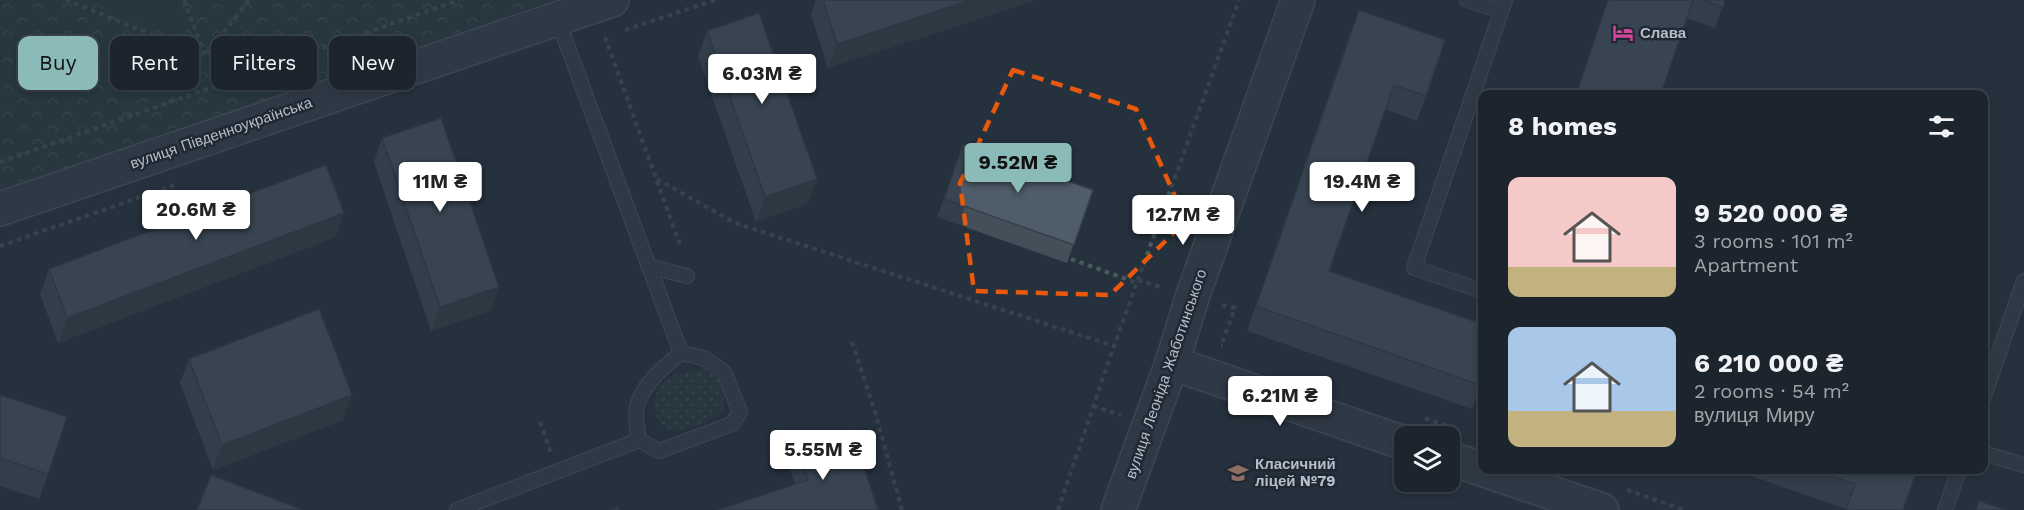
<!DOCTYPE html>
<html lang="en">
<head>
<meta charset="utf-8">
<style>
	:root { --surface:#1c252e; --page:#252d36; --text:#f1f3f6; --muted:#a0a5aa; --line:#3a424a; --accent:#8bbbb9 }
	body { margin:0; font-family:"Work Sans",sans-serif; background:var(--page); color:var(--text); height:100vh; display:flex; flex-direction:column; font-size:22px; white-space:nowrap }
	* { box-sizing:border-box; margin:0 }
	p { font-size:20px; color:var(--muted) }
	.icon { flex:none; width:33px; height:33px; fill:none; stroke:currentColor; stroke-width:2; stroke-linecap:round; stroke-linejoin:round }
	.map { position:relative; flex:1; overflow:hidden }
	.details { position:absolute; left:1478px; top:90px; width:510px; height:384px; display:flex; flex-direction:column; background:var(--surface); border-radius:12px; box-shadow:0 3px 9px #0003,0 0 0 2px var(--line) }
	.details>* { flex:none }
	.top-card { position:absolute; left:18px; top:36px; width:570px; height:54px; display:flex; gap:12px }
	.controls { position:absolute; left:1394px; top:426px; display:grid; gap:12px }
	.controls a { display:grid; place-items:center; width:66px; height:66px; border-radius:12px; background:var(--surface); box-shadow:0 3px 9px #0003,0 0 0 2px var(--line); font-size:30px }
	.price { position:absolute; translate:-50% -51px; padding:0 14px; border-radius:6px; background:#fff; color:#222; font-size:20px; line-height:39px; filter:drop-shadow(0 2px 3px #0008) }
	.price::after { content:''; position:absolute; left:50%; top:36px; width:18px; height:14px; margin-left:-9px; background:inherit; clip-path:polygon(0 0,100% 0,50% 100%) }
	.price.current { background:var(--accent); color:#111 }
	ul { padding:0; list-style:none }
	li { display:flex; align-items:center; gap:18px; height:150px; padding:0 30px }
	li span { display:grid; place-items:center; flex:none; width:168px; height:120px; border-radius:12px; color:#555 }
	li>.icon { margin-inline-start:auto }
	span .icon { width:72px; height:72px; fill:#fffc; stroke-width:1 }
	li b { font-size:26px }
	h2 { display:flex; justify-content:space-between; align-items:center; height:72px; padding:0 30px; font-size:26px }
	.chip { padding:0 21px; border-radius:12px; background:var(--surface); box-shadow:0 3px 9px #0003,0 0 0 2px var(--line); font-size:21px; line-height:54px }
	.chip.current { background:var(--accent); color:#111 }
	.map>svg:first-child { display:block }
	.grass { fill:url(#grass-dots) }
	.forest { fill:url(#forest-crowns) }
	.pitch { fill:#293f40 }
	.lines { fill:none; stroke-linecap:round; stroke-linejoin:round }
	.service-casing { stroke:#58616c; stroke-width:16 }
	.tertiary-casing { stroke:#58616c; stroke-width:36 }
	.path { stroke:#485c5e; stroke-width:4; stroke-dasharray:4.5 4.5; stroke-linecap:butt }
	.service { stroke:#3a434e; stroke-width:14 }
	.tertiary { stroke:#3a434e; stroke-width:33 }
	.wall { fill:#444f5a }
	.shaded-wall { fill:#37404a }
	.building { fill:#4f5c69; stroke:#37404a; stroke-width:1.5 }
	.marked { fill:none; stroke:#e8590c; stroke-width:4.5; stroke-dasharray:12 8; stroke-linejoin:round }
	.labels { text-anchor:middle; dominant-baseline:central; stroke-width:5; stroke-linejoin:round; paint-order:stroke }
	.poi-label { font-size:15px; font-weight:bold; fill:#b6bec9; stroke:#1f2833; text-anchor:start }
	.street-label { font-size:15px; fill:#b6bec9; stroke:#1f2833 }
</style>
</head>
<body>
<div class="map">
<svg width="2024" height="510" viewBox="0 0 2024 510">
	<defs>
		<pattern id="grass-dots" width="8" height="8" patternUnits="userSpaceOnUse" patternTransform="scale(1.5)"><rect width="8" height="8" fill="#293f40"/><path d="M2 2h.1M6 6h.1" fill="none" stroke="#46595a" stroke-width="1.8" stroke-linecap="round"/></pattern>
		<pattern id="forest-crowns" width="20" height="18" patternUnits="userSpaceOnUse" patternTransform="scale(1.5)"><rect width="20" height="18" fill="#293f40"/><path d="M2 6a3 3 0 1 1 6 0M12 15a3 3 0 1 1 6 0" fill="none" stroke="#46595a"/></pattern>
	</defs>
	<rect width="100%" height="100%" fill="#26313e"/>
	<path class="grass" d="M706,369C722,381 726,389 724,409C710,423 690,430 669,430C666,427 661,424 659,420C651,409 655,389 665,381C675,372 693,371 706,369Z"/>
	<path class="forest" d="M0,0H552L0,194Z"/>
	<path class="pitch" d="M87,0H173L189,40Z"/>
	<g class="lines">
		<g class="service-casing">
			<g id="service">
				<path d="M1467,0L1501,11"/>
				<path d="M648,266L687,276"/>
				<path d="M1482,291L1414,268L1505,0"/>
				<path d="M1983,399L2024,281"/>
				<path d="M639,440C638,432 635,421 636,412C639,387 662,368 681,353"/>
				<path d="M1983,453L2024,465"/>
				<path d="M457,510L639,440L659,451L732,424L740,412L724,372L704,358L681,353L557,18"/>
				<path d="M1945,510L1959,470"/>
			</g>
		</g>
		<g class="tertiary-casing">
			<g id="tertiary">
				<path d="M0,209L612,0"/>
				<path d="M1172,363L1404,443"/>
				<path d="M1449,458L1602,510"/>
				<path d="M1118,510L1172,363L1192,298L1298,0"/>
			</g>
		</g>
		<g class="path">
			<path d="M66,0L205,56L249,0"/>
			<path d="M184,0L205,55"/>
			<path d="M625,30L715,0"/>
			<path d="M605,37L680,245"/>
			<path d="M0,162L459,0"/>
			<path d="M657,179L735,223L1114,346"/>
			<path d="M0,246L178,184"/>
			<path d="M1071,259L1137,283"/>
			<path d="M1138,280L1163,288"/>
			<path d="M1222,305L1235,308L1221,346H1223"/>
			<path d="M852,342L875,412L902,510"/>
			<path d="M1093,406L1121,415"/>
			<path d="M1425,418L1449,427"/>
			<path d="M540,422L551,453"/>
			<path d="M1416,482L1435,488"/>
			<path d="M1627,490L1684,510"/>
			<path d="M1058,510L1114,346L1239,0"/>
		</g>
		<use href="#service" class="service"/>
		<use href="#tertiary" class="tertiary"/>
	</g>
	<g class="wall">
		<path d="M816,0H1036L828,68L811,15Z"/>
		<path d="M1608,0H1725L1715,28L1687,18L1661,94H1576Z"/>
		<path d="M707,31L808,203L756,222L698,56Z"/>
		<path d="M1350,34L1445,40L1417,121L1385,109L1329,271L1482,380L1472,409L1247,331Z"/>
		<path d="M382,138L491,311L431,331L374,162Z"/>
		<path d="M963,144L1093,190L1067,263L937,217Z"/>
		<path d="M336,237L58,343L40,294L49,269Z"/>
		<path d="M189,359L343,420L213,470L180,383Z"/>
		<path d="M0,395L48,474L39,499L0,486Z"/>
		<path d="M798,448L878,510L795,485L790,469Z"/>
		<path d="M1734,470H1917L1903,510H1846V509Z"/>
	</g>
	<g class="shaded-wall">
		<path d="M970,0H1036L828,68L837,44Z"/>
		<path d="M817,179L808,203L756,222L765,197Z"/>
		<path d="M344,213L336,237L58,343L67,318Z"/>
		<path d="M499,287L491,311L431,331L440,307Z"/>
		<path d="M352,395L343,420L213,470L222,445Z"/>
	</g>
	<g class="building">
		<path d="M823,0H970L837,44Z"/>
		<path d="M1608,0H1693L1661,94H1595L1578,89Z"/>
		<path d="M1702,0H1725L1723,7Z"/>
		<path d="M1359,10L1445,40L1426,96L1394,85L1329,271L1482,324V380L1480,385L1256,306Z"/>
		<path d="M759,13L817,179L765,197L707,31Z"/>
		<path d="M441,118L499,287L440,307L382,138Z"/>
		<path d="M963,144L1093,190L1074,245L944,199Z"/>
		<path d="M326,165L344,213L67,318L49,269Z"/>
		<path d="M319,309L352,395L222,445L189,359Z"/>
		<path d="M0,395L67,417L48,474L0,458Z"/>
		<path d="M852,430L878,510H718L808,480L798,448Z"/>
		<path d="M1813,470H1917L1903,510H1846L1855,484Z"/>
		<path d="M211,475L303,510H197Z"/>
		<path d="M1979,501L2006,510H1976Z"/>
		<path d="M618,507L619,510H609Z"/>
	</g>
	<path d="M0 0H2024V510H0ZM1013,70L1136,109L1186,221L1110,295L974,291L960,183Z" fill="#26313e" fill-opacity=".55" fill-rule="evenodd"/>
	<path class="marked" d="M1013,70L1136,109L1186,221L1110,295L974,291L960,183Z"/>
	<defs>
		<g id="hotel-bare" transform="scale(1.62)"><path d="M-6-4.5h1.5V1H6V5H4.5V3h-9V5H-6ZM-4 0a1.8 1.8 0 1 1 3.6 0ZM.5 0V-2.5h3Q6-2.5 6 0Z" fill="#d1479c" stroke="#1f2833" stroke-width="2.5" paint-order="stroke"/></g>
		<g id="school-bare" transform="scale(1.62)"><path d="M0-5L7-2L0 1L-7-2ZM-4 1L0 2.5L4 1V4Q0 6-4 4Z" fill="#8d6e63" stroke="#1f2833" stroke-width="2.5" paint-order="stroke"/></g>
	</defs>
	<g fill-rule="evenodd">
		<use href="#hotel-bare" x="1623" y="33"/>
		<use href="#school-bare" x="1238" y="473"/>
	</g>
	<g class="labels">
		<g class="poi-label">
			<text x="1640" y="33">Слава</text>
			<text x="1255" y="464">Класичний<tspan x="1255" dy="17">ліцей №79</tspan></text>
		</g>
		<g class="street-label">
			<text transform="translate(221 133) rotate(-19)">вулиця Південноукраїнська</text>
			<text transform="translate(1166 374) rotate(-71)">вулиця Леоніда Жаботинського</text>
		</g>
	</g>
</svg>
<div class="controls">
<a><svg class="icon" aria-label="layers" viewBox="0 0 24 24"><path d="M12 4l9 5-9 5-9-5zM3 14l9 5 9-5"/></svg></a>
</div>
<b class="price" style="left:762px;top:105px">6.03M ₴</b>
<b class="price current" style="left:1018px;top:194px">9.52M ₴</b>
<b class="price" style="left:440px;top:213px">11M ₴</b>
<b class="price" style="left:1362px;top:213px">19.4M ₴</b>
<b class="price" style="left:196px;top:241px">20.6M ₴</b>
<b class="price" style="left:1183px;top:246px">12.7M ₴</b>
<b class="price" style="left:1280px;top:427px">6.21M ₴</b>
<b class="price" style="left:823px;top:481px">5.55M ₴</b>
<div class="top-card">
<a class="chip current">Buy</a>
<a class="chip">Rent</a>
<a class="chip">Filters</a>
<a class="chip">New</a>
</div>
<section class="details">
<h2>8 homes<svg class="icon" aria-label="filters" viewBox="0 0 24 24"><path d="M4 7h16M4 17h16"/><circle cx="9" cy="7" r="2"/><circle cx="15" cy="17" r="2"/></svg></h2>
<ul>
<li><span style="background:linear-gradient(#f6c9c9 75%,#c2b280 0)"><svg class="icon" aria-label="home" viewBox="0 0 24 24"><path d="M3 11l9-7 9 7M6 9v11h12V9"/></svg></span><div><b>9 520 000 ₴</b><p>3 rooms · 101 m²</p><p>Apartment</p></div></li>
<li><span style="background:linear-gradient(#a9c7e8 70%,#c2b280 0)"><svg class="icon" aria-label="home" viewBox="0 0 24 24"><path d="M3 11l9-7 9 7M6 9v11h12V9"/></svg></span><div><b>6 210 000 ₴</b><p>2 rooms · 54 m²</p><p>вулиця Миру</p></div></li>
</ul>
</section>
</div>
</body>
</html>
